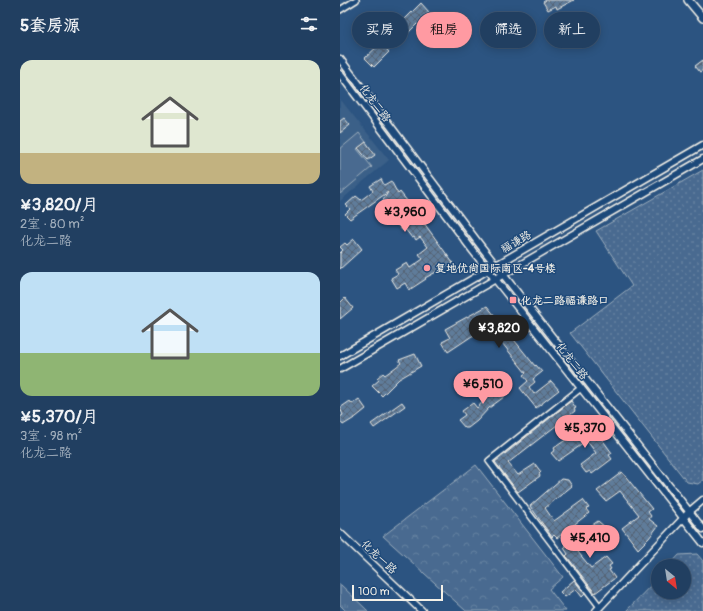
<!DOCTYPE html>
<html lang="zh">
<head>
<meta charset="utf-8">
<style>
	:root { --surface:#213f61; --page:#294667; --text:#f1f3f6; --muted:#a2afbd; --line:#3e5876; --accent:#ff9aa2 }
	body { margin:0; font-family:Pangolin,"LXGW WenKai TC",sans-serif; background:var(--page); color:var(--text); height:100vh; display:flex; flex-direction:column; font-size:15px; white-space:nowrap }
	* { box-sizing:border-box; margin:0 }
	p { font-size:13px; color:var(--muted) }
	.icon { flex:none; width:22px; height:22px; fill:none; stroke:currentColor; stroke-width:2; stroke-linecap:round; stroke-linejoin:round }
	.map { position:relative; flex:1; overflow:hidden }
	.details { display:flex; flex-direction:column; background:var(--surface); width:340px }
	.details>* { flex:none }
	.banner { position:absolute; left:12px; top:12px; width:291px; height:36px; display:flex; gap:8px }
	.needle { width:26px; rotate:150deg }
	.fabs { position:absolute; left:311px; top:559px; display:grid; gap:8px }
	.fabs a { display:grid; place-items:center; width:40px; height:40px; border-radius:50%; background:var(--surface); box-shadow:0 2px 10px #0003,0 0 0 1px var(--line); font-size:20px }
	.scale { position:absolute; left:12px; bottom:10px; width:91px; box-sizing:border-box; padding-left:4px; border:2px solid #f4f1e8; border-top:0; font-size:11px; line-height:14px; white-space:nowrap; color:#f4f1e8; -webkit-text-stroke:3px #1f4a7a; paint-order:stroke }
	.price { position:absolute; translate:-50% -34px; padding:0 9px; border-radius:14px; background:var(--accent); color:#111; font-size:13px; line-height:26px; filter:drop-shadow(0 1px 2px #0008) }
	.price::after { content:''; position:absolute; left:50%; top:24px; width:12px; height:9px; margin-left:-6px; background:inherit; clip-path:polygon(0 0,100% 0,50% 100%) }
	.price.active { background:#222; color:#fff }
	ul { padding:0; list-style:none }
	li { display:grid; align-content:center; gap:8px; height:212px; padding:0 20px }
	li span { display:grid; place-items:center; height:124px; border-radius:12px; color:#555 }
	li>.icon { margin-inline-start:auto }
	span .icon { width:72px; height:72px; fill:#fffc; stroke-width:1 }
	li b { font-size:17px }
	h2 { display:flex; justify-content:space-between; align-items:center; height:48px; padding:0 20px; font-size:17px }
	.pill { padding:0 14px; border-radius:18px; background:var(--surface); box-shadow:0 2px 10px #0003,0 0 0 1px var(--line); font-size:14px; line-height:36px }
	.pill.active { background:var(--accent); color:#111 }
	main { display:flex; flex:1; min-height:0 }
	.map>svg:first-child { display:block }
	.built { fill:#3b6088 }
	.grass { fill:url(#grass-dots); stroke:#9eaebc }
	.forest { fill:url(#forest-crowns); stroke:#9eaebc }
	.park { fill:url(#park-tufts); stroke:#9eaebc }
	.pitch { fill:#496b90; stroke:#9eaebc }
	.building { fill:url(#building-cross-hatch); stroke:#f4f1e8 }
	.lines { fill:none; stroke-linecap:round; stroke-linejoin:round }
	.minor-casing { stroke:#f4f1e8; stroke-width:8 }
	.tertiary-casing { stroke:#f4f1e8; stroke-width:9 }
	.secondary-casing { stroke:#f4f1e8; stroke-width:10 }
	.minor { stroke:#1f4a7a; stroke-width:5 }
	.tertiary { stroke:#1f4a7a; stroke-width:6 }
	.secondary { stroke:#1f4a7a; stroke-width:7 }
	.poi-dot { fill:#ff9aa2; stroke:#1f4a7a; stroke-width:1.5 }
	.labels { text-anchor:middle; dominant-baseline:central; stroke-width:3; stroke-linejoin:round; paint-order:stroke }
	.street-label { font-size:11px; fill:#f4f1e8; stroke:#1f4a7a }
	.poi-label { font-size:11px; font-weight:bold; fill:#f4f1e8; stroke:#1f4a7a; text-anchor:start }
</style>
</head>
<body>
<main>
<section class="details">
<h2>5套房源<svg class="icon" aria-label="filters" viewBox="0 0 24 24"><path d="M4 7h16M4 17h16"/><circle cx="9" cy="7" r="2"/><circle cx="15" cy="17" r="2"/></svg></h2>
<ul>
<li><span style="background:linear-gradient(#dfe7d0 75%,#c2b280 0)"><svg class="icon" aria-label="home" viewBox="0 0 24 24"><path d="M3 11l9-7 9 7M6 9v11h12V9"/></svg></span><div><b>¥3,820/月</b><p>2室 · 80 m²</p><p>化龙二路</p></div></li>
<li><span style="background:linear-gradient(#bfe0f5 65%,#8fb573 0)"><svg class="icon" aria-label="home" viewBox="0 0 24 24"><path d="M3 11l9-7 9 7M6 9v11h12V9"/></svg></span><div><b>¥5,370/月</b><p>3室 · 98 m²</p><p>化龙二路</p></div></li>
</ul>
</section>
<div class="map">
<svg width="363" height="611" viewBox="0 0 363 611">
	<defs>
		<pattern id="grass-dots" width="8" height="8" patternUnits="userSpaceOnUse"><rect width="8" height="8" fill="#496b90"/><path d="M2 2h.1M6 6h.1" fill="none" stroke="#6481a0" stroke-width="1.8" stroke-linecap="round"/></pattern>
		<pattern id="forest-crowns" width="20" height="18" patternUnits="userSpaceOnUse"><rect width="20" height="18" fill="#496b90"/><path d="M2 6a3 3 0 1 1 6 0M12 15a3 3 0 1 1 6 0" fill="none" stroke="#6481a0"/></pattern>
		<pattern id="park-tufts" width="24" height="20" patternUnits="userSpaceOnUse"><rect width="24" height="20" fill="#496b90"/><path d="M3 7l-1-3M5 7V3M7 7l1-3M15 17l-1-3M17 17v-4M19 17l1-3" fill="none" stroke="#6481a0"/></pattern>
		<pattern id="building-cross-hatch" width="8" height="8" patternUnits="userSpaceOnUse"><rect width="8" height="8" fill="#5e7b9a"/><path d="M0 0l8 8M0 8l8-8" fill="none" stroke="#556474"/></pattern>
	</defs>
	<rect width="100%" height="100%" fill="#2c5481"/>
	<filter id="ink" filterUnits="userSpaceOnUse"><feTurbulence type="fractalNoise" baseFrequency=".025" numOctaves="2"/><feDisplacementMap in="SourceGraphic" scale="8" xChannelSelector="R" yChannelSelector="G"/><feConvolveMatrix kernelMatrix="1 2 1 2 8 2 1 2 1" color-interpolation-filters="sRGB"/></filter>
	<g filter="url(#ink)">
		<path class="built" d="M0,99L49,160L0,201Z"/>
		<g class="grass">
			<path d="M363,170V480L358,484L347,482L230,333L292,286L256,231Z"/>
			<path d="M357,554L363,561V611H286L318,578V592H344V566H329L339,555Z"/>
		</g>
		<path class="forest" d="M136,465L223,577L209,589L226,611H126L43,536Z"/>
		<path class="park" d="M0,584L28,611H6L0,605Z"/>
		<path class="pitch" d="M19,133L26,142L17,149L32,167L0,194V149Z"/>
		<g class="building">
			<path d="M206,0H234L217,9L216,6L208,10L203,2Z"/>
			<path d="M81,3L89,12L84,17L92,26L85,32L77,24L63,38L55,29Z"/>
			<path d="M211,30L218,38L214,42L207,34Z"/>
			<path d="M41,43L49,52L34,67L25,58Z"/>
			<path d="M363,60V70L360,72L355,66Z"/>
			<path d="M4,118L10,125L0,133V121Z"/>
			<path d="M26,142L35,155L28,160L18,148Z"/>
			<path d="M41,179L44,185L51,181L58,194L60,192L76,212L113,263L85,278L86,279L69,290L65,283L57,288L51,278L58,274L55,270L67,263L70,268L83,259L79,254L88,247L80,237L76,240L74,237L72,238L65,229L63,231L55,223L51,225L38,209L48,192L10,219L5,214L10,209L6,205L16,196L21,200L33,191L30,186Z"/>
			<path d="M14,239L22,249L0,269V253L3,250L0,247L5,243L7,245Z"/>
			<path d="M5,298L13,308L0,319V303Z"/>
			<path d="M147,306L195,366L196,365L202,372L193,379L195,382L189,387L194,394L211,381L219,390L196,408L180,388L188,381L183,375L186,373L158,338L156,340L151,331L132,336L108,352L102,342L110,338L105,329Z"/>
			<path d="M75,354L81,366L59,379L42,396L32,386L39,380L37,378L43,373L45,375L56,367L61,363L59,360Z"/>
			<path d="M164,381L168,391L164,397L149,408L137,421L128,428H125L118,420L125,415L122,411L133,403L137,408L148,396L144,393L154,383L158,387Z"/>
			<path d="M19,399L26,409L16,417L3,425L0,421V417L3,415L0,408L10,401L12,404Z"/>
			<path d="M231,401L236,408L234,409L235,411L168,463L178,475L195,464L201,472L199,474L200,476L178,492L155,462Z"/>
			<path d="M62,402L65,406L34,428L31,424Z"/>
			<path d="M247,425L258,436L259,435L272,453L269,455L272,459L252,474L250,471L246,473L240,465L256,453L247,441L218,461L211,453L215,450L214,448Z"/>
			<path d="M282,472L312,509L308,512L311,516L309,519L318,526L309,538L298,549L282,528L299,515L280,491L266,501L257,491Z"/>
			<path d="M221,479L228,480L232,486L205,508L214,521L243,500L249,508L246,509L249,513L217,538L214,535L212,537L190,506Z"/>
			<path d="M258,521L266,528L238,552L251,568L266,557L272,564L269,566L271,569L269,570L275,578L255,593L228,558L226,556L228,554L224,548L226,546L225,544Z"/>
			<path d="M234,580L245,594L242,597L236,589L225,597L220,592Z"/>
		</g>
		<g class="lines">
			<g class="minor-casing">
				<g id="minor">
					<path d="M0,10L16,0"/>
					<path d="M241,388L149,461L260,607"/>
				</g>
			</g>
			<g class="tertiary-casing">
				<g id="tertiary">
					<path d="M0,59L140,245L363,529"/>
					<path d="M0,74L133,251L363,543"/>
					<path d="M0,356L363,145"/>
					<path d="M0,369L363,159"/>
					<path d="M0,533L82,611"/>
					<path d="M256,611L350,511L363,500"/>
				</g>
			</g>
			<g class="secondary-casing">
				<path id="secondary" d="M348,0L363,18"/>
			</g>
			<use href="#minor" class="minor"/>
			<use href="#tertiary" class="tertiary"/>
			<use href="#secondary" class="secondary"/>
		</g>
	</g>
	<g class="poi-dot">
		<circle cx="87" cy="268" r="4"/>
		<rect x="169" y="296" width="8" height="8" rx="2"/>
	</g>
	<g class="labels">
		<g class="street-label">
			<text transform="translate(35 103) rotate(53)">化龙二路</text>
			<text transform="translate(176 242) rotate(-30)">福谦路</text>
			<text transform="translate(232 361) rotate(52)">化龙二路</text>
			<text transform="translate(39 557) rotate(43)">化龙一路</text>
		</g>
		<g class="poi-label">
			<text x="95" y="268">复地优尚国际南区-4号楼</text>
			<text x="181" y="300">化龙二路福谦路口</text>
		</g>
	</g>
</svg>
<div class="fabs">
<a><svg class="needle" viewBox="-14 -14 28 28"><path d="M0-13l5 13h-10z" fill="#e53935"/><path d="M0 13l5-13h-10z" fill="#a2afbd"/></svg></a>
</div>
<div class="scale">100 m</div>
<b class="price" style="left:65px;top:233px">¥3,960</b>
<b class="price active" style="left:159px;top:349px">¥3,820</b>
<b class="price" style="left:143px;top:405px">¥6,510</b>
<b class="price" style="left:245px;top:449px">¥5,370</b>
<b class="price" style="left:250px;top:559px">¥5,410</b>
<div class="banner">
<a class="pill">买房</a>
<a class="pill active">租房</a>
<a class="pill">筛选</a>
<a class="pill">新上</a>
</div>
</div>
</main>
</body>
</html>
